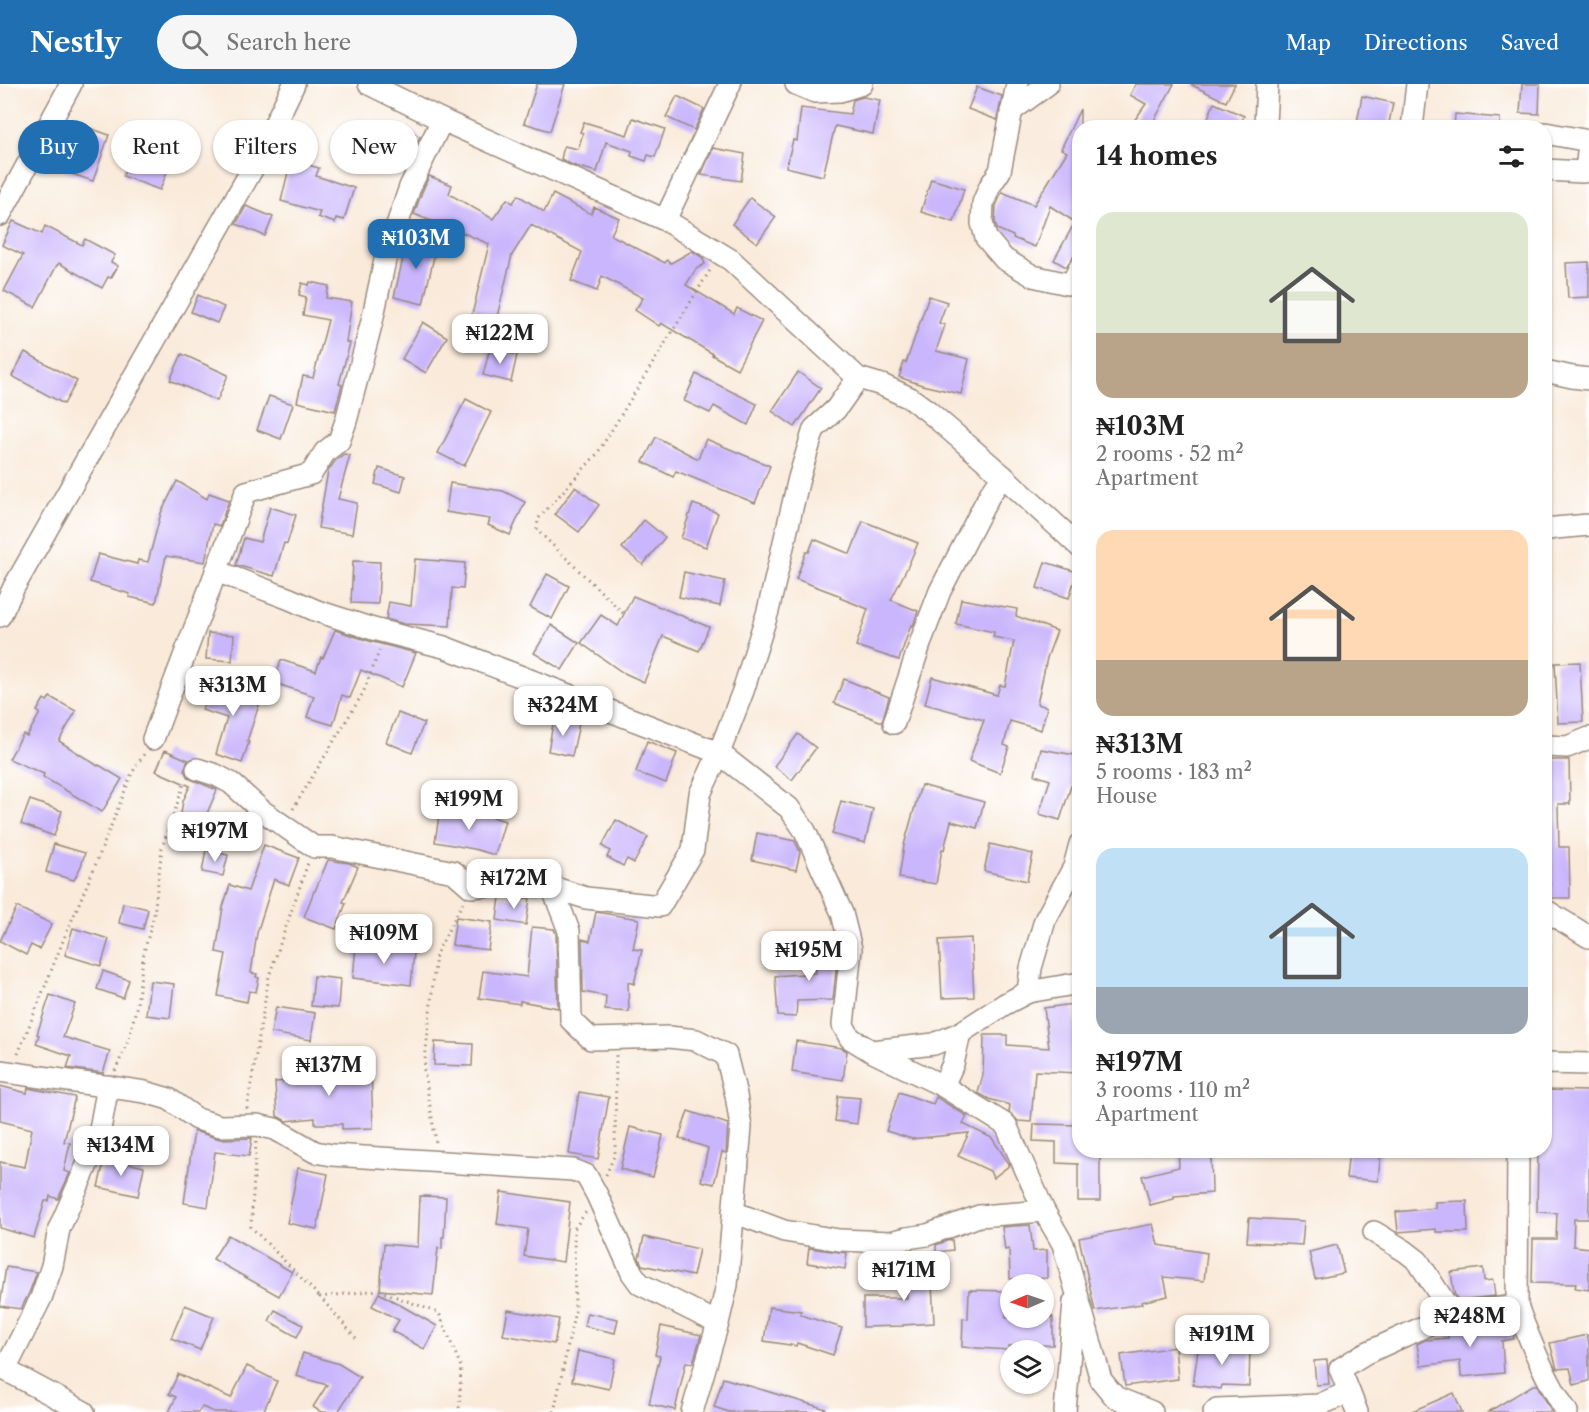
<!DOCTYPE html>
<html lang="en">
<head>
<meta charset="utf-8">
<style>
	:root { --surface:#fff; --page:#f6f6f6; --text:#222; --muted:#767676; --accent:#1f6fb2 }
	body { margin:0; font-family:"Libre Caslon Text",serif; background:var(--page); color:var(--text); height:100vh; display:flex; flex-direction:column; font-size:22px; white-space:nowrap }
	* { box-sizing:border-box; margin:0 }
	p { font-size:20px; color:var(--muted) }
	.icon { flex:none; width:33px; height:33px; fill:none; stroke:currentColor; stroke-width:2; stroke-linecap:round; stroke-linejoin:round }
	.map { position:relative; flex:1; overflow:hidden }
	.drawer { position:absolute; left:1072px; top:36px; width:480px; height:1038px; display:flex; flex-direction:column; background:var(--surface); border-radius:24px; box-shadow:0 2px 4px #0004 }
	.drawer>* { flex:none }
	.guide { position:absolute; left:18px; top:36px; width:570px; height:54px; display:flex; gap:12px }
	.needle { width:39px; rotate:268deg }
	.fabs { position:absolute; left:1000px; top:1190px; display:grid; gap:12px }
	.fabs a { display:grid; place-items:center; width:54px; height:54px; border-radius:50%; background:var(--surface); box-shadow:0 2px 4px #0004; font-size:30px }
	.price { position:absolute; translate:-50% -51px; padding:0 14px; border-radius:12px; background:#fff; color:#222; font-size:20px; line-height:39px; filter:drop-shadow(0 2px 3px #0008) }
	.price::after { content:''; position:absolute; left:50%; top:36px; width:18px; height:14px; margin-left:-9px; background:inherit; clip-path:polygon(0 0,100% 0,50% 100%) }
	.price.on { background:var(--accent); color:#fff }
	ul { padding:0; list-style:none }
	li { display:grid; align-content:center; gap:12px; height:318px; padding:0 24px }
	li span { display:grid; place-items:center; height:186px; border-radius:18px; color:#555 }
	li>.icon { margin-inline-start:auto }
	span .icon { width:108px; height:108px; fill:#fffc; stroke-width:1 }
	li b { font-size:26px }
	h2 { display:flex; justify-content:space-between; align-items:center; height:72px; padding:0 24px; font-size:26px }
	.tag { padding:0 21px; border-radius:27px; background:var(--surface); box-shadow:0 2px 4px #0004; font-size:21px; line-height:54px }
	.tag.on { background:var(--accent); color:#fff }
	header { display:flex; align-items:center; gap:36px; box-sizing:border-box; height:84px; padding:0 30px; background:var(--accent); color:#fff }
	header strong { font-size:28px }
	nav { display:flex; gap:33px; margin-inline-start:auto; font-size:21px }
	.search { width:420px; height:54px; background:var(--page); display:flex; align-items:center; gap:15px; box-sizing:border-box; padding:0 21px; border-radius:33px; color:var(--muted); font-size:22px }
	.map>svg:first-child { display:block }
	.building { fill:#cab6fc }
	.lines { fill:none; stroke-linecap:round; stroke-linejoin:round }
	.minor-casing { stroke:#9a8a7c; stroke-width:24 }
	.path { stroke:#9a8a7c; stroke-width:3; stroke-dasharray:1.5 4.5; stroke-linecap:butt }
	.minor { stroke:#fff; stroke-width:21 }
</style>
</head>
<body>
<header>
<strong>Nestly</strong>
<div class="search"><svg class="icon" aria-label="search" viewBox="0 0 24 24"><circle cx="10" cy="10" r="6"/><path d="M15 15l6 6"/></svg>Search here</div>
<nav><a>Map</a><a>Directions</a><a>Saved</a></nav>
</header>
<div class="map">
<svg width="1589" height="1328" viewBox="0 0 1589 1328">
	<rect width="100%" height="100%" fill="#fff"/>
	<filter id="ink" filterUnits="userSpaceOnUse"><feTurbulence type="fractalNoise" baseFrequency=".0167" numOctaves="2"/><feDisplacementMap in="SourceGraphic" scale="12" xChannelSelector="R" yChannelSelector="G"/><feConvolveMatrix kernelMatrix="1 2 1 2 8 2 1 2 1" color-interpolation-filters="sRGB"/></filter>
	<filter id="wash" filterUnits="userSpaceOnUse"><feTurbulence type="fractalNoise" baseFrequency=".008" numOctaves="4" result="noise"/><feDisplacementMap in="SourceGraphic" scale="24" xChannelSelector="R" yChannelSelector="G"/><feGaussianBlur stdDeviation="1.35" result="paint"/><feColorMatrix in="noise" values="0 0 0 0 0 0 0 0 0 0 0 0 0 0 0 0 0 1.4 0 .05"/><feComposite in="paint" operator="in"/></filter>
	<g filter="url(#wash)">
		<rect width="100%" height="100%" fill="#f9eada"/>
		<g id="blocks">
			<g class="building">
				<path d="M537,0H565L550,47L524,39Z"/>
				<path d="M1136,0H1174L1150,44H1129L1146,20L1130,11Z"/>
				<path d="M1190,0H1235L1226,18Z"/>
				<path d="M1522,0H1540L1539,30L1520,29Z"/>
				<path d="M977,3L1002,12L997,36L968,25Z"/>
				<path d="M677,12L704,25L694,46L666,33Z"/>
				<path d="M1362,12L1393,19L1388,44H1356Z"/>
				<path d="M863,13L880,16L873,50L835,42L823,92L786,83L793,56L797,57L801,24L850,30L853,16Z"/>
				<path d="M1214,19L1244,32L1239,44H1204Z"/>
				<path d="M1080,25V170L1073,173L1066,183L1054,176L1075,138L1050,122L1035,163L1013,154V152L997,145L995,138L996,122L1002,108L1034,121L1067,68L1061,65Z"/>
				<path d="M1455,30L1500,34V44H1454Z"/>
				<path d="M633,34L665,45L655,73L648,71L646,77L631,72L632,67L606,58L597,88L572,81L561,75L564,62L578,65L583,49L580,48L584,38L627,51Z"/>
				<path d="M79,40L109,51L93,97L63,87Z"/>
				<path d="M393,40L420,52L405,84L379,73Z"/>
				<path d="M713,64L745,70L741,97L701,91Z"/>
				<path d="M133,66L170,80L160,106L123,92Z"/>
				<path d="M291,76L319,84L316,92L354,104L344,136L336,134L335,139L318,133L320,128L281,117Z"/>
				<path d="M429,92L452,101L449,110L493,135L507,115L513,119L518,111L544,128L553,110L591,130L594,123L619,134L611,151L665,179L667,176L671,179L692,167L702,173L705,180L696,185L686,201L734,230L737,224L762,237L737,285L712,271L713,270L661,239L659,242L635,226L643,214L602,192L597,207L571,197L582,168L531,141L512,171L495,241L471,235L489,160L461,148L442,138L441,141L414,130L422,108Z"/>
				<path d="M931,95L964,105L954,138L921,128Z"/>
				<path d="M750,114L776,133L757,159L732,140Z"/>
				<path d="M246,122L273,133L265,152L236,140Z"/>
				<path d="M13,137L42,150L45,142L82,161L85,155L115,171L111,178L118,182L111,194L108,193L102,204L59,179L58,181H57L35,223L4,207L23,171L2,161Z"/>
				<path d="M408,153L437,160L423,220L394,213Z"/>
				<path d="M1589,178V213L1568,214L1566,179Z"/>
				<path d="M310,198L329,202L326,214L352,218L346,258L350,259L339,300L342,301L335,327L297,318L303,292L313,294L328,236L303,231L306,213L299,211L302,199L309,201Z"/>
				<path d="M198,211L224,223L217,239L191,228Z"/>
				<path d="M929,212L947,218L939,239L945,241L936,267L969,275L961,310L922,301L899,293L904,278L906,279Z"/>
				<path d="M423,238L447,253L426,289L402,275Z"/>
				<path d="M490,264L517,271L511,298L483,291Z"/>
				<path d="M25,268L77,297L64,320L12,292Z"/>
				<path d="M182,270L228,291L217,317L170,296Z"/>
				<path d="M798,288L821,304L795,343L772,327Z"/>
				<path d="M696,290L757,320L748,341L714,322L710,329L684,317Z"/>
				<path d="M269,312L293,320L281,355L257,346Z"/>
				<path d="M466,315L491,328L464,382L438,369Z"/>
				<path d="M656,353L698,375L706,355L770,382L755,419L676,387L673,393L643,378Z"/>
				<path d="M344,370L350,371L338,415L357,419L352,450L318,444L328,387L335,377Z"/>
				<path d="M379,384L405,392L401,408L375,400Z"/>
				<path d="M177,397L207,415L209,409L229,416L220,442L213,440L205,478L166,472L156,519L129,513L130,510L90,498L98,470L137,480L138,476L148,478L161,429Z"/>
				<path d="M450,399L503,407L525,418L510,451L488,441L490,435L446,428Z"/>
				<path d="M575,403L599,421L579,448L555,430Z"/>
				<path d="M693,420L718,429L706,463L681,454Z"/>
				<path d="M270,423L296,431L287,460L284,459L274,492L236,481L244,454L260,458Z"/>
				<path d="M644,436L665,453L643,481L622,464Z"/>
				<path d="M863,437L918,459L908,482L891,516L918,527L913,542L911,541L899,576L856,562L868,525L840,514L841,512L796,495L806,468H809L814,455L850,470Z"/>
				<path d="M415,475L465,479L463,505L452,504L450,542L404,540L386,535L389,518L411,522Z"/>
				<path d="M353,477L380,478L378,520L351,519Z"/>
				<path d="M1045,478L1077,488L1069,514L1037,504Z"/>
				<path d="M684,488L725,497L720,522L679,513Z"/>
				<path d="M547,490L569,502L552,535L530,523Z"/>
				<path d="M633,512L709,543L699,567L663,552L644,598L622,588L581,559L601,531L618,542Z"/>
				<path d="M961,515L1017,525L1016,532L1057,547L1047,574L1037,620L1047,623L1041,646L1010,637L1004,661L1009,663L1000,689L969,677L984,636L925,620L932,593L997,611L1000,601L1005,602L1014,557L993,553L994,548L956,540Z"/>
				<path d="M551,541L579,559L562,586L534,569Z"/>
				<path d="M335,546L369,557L416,569L402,603L361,586L350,614L342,611L333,641L307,633L314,612L274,599L281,576L316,587L321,573L323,574Z"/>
				<path d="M208,549L234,551L232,577L206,575Z"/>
				<path d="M1580,578L1583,638L1558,639L1555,579Z"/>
				<path d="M213,595L262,612L247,657L249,658L242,679L216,670L227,634L202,626Z"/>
				<path d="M844,595L889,613L882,638L834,619Z"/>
				<path d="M50,613L76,627L59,657L98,682L99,681L122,695L102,728L43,693L44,690L9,675L23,650L27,652L40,629L37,627L44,615L47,617Z"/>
				<path d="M398,629L424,639L412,669L386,658Z"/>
				<path d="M554,635L579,640L572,672L548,667Z"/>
				<path d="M798,650L816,664L792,696L774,682Z"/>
				<path d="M647,657L677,669L666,699L636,688Z"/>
				<path d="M1041,665L1080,672V705L1071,702L1060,736L1039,730L1050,696L1035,691Z"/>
				<path d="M165,666L188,676L184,686L188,694L217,706L203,739L207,740L203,765L176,760L183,717L190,702L156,687Z"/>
				<path d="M1545,676H1569L1570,720H1558L1559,763H1569L1570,814H1550V798H1545Z"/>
				<path d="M921,701L984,718L977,744L951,737L944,766L942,765L936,800L899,794L904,761Z"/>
				<path d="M30,716L62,727L54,752L21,740Z"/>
				<path d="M841,717L873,725L865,759L832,750Z"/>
				<path d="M440,725L478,731L479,729L505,737L495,771L474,765L435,758Z"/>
				<path d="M616,736L648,753L634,779L627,775L623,782L607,773L610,767L602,762Z"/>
				<path d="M757,749L795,757L800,768L796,786L752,776Z"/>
				<path d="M54,760L85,769L81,782L74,796L46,788Z"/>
				<path d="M990,760L1033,770L1027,797L984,787Z"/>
				<path d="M264,761L299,774L289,801L274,795L257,849L251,889L257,890L256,893L259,894L256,908L249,907L247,918L218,912L226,870L216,868L223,823L230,801L248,807Z"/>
				<path d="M206,766L228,771L223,792L202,788Z"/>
				<path d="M328,776L349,779L358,783L343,818L346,819L336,845L304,833L314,807H315Z"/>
				<path d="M500,813L530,814L526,841L497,836Z"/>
				<path d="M123,819L148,825L143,845L119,839Z"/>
				<path d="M17,823L52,840L39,865L31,861L26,871L0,857Z"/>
				<path d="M596,828L639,835L633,865L642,866L634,900L628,898L629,928L605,926L606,912L583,908L582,855L590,857Z"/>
				<path d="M456,833L492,838L488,866L452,861Z"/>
				<path d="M532,843L554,845L556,850L558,924L520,917V920L479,914L483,887L527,893Z"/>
				<path d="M73,844L109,855L101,882L65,871Z"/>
				<path d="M971,854L974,913L942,914L939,856Z"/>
				<path d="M836,858L838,866L833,916L797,917L796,933L778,932L775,892L816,889L813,861Z"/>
				<path d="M356,862L414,868L411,901L353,894Z"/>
				<path d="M103,887L129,896L123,914L97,905Z"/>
				<path d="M314,892L340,895L338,924L311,922Z"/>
				<path d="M150,897L174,900L170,934L146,931Z"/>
				<path d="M50,911L75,920L63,953L110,967L103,989L67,984L71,972L36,960L39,951L37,950Z"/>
				<path d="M1073,920L1079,968V989L1035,987L1031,1038L1018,1037L1009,1028L1010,1021L989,1015L978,1009L983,991L984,951H1007V961L1049,964L1044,924Z"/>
				<path d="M276,923L315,929L311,956L271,949Z"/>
				<path d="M796,957L842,964L847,967L843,996L792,988Z"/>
				<path d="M435,958L473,960L472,982L434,981Z"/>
				<path d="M314,979H335V984L371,983L373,1044L342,1045V1040H315V1034L286,1037L277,1032L275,998L315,995Z"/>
				<path d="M0,1002L27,1009L28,1004L75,1013L64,1058L70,1059L64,1087L70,1089L58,1115L50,1112L49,1117H45L34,1154L0,1144V1078L25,1083L32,1045L0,1037Z"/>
				<path d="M1545,1006L1589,1007V1135H1574L1573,1162L1589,1164V1206L1575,1204L1576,1200L1532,1199L1533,1155H1556L1557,1129L1537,1128L1538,1066H1545Z"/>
				<path d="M579,1008L609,1013L598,1075L569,1070Z"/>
				<path d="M899,1008L933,1020L936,1013L967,1032L963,1040L992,1054L1010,1081L993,1094L990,1087L958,1072L969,1049L912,1055L886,1047Z"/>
				<path d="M838,1012L860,1014L857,1040L835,1037Z"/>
				<path d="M688,1027L728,1040L726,1069L722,1068L714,1100L701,1097L708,1064L679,1054Z"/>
				<path d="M1034,1040L1080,1041V1066H1100V1117H1078V1080L1056,1079V1058L1033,1057Z"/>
				<path d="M630,1043L663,1051L653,1093L620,1085Z"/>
				<path d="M194,1047L220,1055L252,1054L249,1072L215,1068L208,1123L184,1119Z"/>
				<path d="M1178,1066H1211L1212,1109L1174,1112V1115L1150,1121L1142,1092L1179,1083Z"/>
				<path d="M1349,1066H1381L1378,1097L1346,1094Z"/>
				<path d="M105,1074L144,1083L138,1112L98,1103Z"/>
				<path d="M298,1084L328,1090L317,1145L287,1139Z"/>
				<path d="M501,1108L570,1118L563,1178L524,1172L528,1145L497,1140Z"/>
				<path d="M420,1112L446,1113L444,1153H442V1165L438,1164L433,1211L380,1206L384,1160L418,1163Z"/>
				<path d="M1467,1117L1468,1148H1436V1145L1398,1148L1396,1128L1435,1124V1118Z"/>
				<path d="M1249,1134L1304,1137L1302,1161L1247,1158Z"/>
				<path d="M1153,1140L1158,1161L1207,1169L1204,1197L1164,1193L1168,1212L1141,1218L1142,1220L1095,1227L1079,1154Z"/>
				<path d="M1030,1141L1033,1167L1047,1166V1194L1010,1195L1009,1165L1005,1166L1002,1143Z"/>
				<path d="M228,1151L292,1188L279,1212L213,1175Z"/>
				<path d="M644,1153L699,1165L693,1192L642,1181L639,1174Z"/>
				<path d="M952,1155L953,1166L936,1168V1161Z"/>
				<path d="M1337,1161L1344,1189L1315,1195L1309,1168Z"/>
				<path d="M809,1164L847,1169L845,1185L807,1179Z"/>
				<path d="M931,1179L934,1239L903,1241V1242L863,1243V1214H907L905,1181Z"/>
				<path d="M6,1183L37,1188L29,1209L21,1225L0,1222Z"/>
				<path d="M1483,1184L1484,1197L1493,1196L1495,1212L1458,1216L1454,1209L1451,1188Z"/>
				<path d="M969,1206L1006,1207V1234L1053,1233V1261L1008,1262V1266L962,1263L963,1234L968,1235Z"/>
				<path d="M379,1209L437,1242L424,1265L392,1247L399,1236L372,1222Z"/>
				<path d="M185,1221L214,1233L200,1266L171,1254Z"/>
				<path d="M769,1223L801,1227V1231L842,1244L833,1271L797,1259L796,1262L764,1257Z"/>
				<path d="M275,1226L303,1241L297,1253L269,1237Z"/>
				<path d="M508,1226L559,1235L554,1260L503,1251Z"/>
				<path d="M587,1229L618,1235L615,1249L584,1242Z"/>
				<path d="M1509,1236L1513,1247L1514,1255L1502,1257L1504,1289L1461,1293L1460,1277L1421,1282L1417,1260L1425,1256L1448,1254L1447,1246L1455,1242Z"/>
				<path d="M661,1242L701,1251L693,1279L686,1278L675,1326L649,1320L660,1272L655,1271Z"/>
				<path d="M1587,1251L1589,1260V1297L1574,1301L1570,1284L1557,1285L1550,1259Z"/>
				<path d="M1199,1259L1225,1263H1250L1249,1302L1222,1301L1221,1305L1193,1301Z"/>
				<path d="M1175,1263L1178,1295L1125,1302L1121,1271Z"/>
				<path d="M578,1267L615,1275L609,1305L572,1297Z"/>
				<path d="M303,1269L339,1280L360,1293L338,1328H321L313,1323L327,1301L296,1292Z"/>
				<path d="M1327,1276L1329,1300L1316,1301L1314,1277Z"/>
				<path d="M247,1282L277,1297L263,1328H214L202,1323L198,1328H169L176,1313L169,1310L178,1290L231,1314Z"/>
				<path d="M723,1294L826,1325L825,1328H729L714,1323Z"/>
				<path d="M1533,1301H1537L1552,1328H1488Z"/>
				<path d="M1454,1309L1462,1328H1410Z"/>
			</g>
		</g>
	</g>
	<g filter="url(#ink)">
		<use href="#blocks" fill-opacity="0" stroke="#9a8a7c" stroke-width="1.5"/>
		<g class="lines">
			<g class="minor-casing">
				<g id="minor">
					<path d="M369,0L442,36L665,136L731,176L858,294L882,301L910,314L928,327L1003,392L1080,463"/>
					<path d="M796,0L815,8L840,7L862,0"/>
					<path d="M1017,0L1000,87L990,102L983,119L982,139L986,154L1004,175L1033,192L1068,200L1074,195L1080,183"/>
					<path d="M1011,27L1048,0"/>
					<path d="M1263,44L1265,41L1267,0"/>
					<path d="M1412,44L1417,0"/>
					<path d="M1545,49L1589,57"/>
					<path d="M1545,86L1583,88L1586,85L1589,61"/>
					<path d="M0,131L71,0"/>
					<path d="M665,136L730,0"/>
					<path d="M1545,287L1572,293L1589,295"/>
					<path d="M1545,446L1555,444L1589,441"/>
					<path d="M216,487L290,515L317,527L373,545L444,563L719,669L789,724L805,747L842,829L851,865L843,941L850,954L871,967L943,1002L1006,1041L1044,1127L1063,1160L1101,1296L1115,1313L1152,1328"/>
					<path d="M0,532L14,503L258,75L294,0"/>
					<path d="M894,639L922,554L940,507L990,410L1003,392"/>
					<path d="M153,655L246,408L311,390L325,368L339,357L346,337L372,237L385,176L410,103L442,36"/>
					<path d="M1545,662L1567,663L1589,654"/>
					<path d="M197,685L216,691L231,699L261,726L314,763H332L454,788L471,803L502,800L552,803L586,814L660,822L693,766L700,710L719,669L743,607L768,527L799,394L814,345L836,325L858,294"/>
					<path d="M552,803L569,847L571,936L591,955L669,953L696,956L726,971L736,1011L741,1043L727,1201L718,1239L692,1328"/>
					<path d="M1545,826L1589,853"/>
					<path d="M1028,908L1031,884L1045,836L1074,783L1080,760"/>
					<path d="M872,967L934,960L960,949L1005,920L1028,908L1080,899"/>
					<path d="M1545,979L1589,980"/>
					<path d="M0,987L145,1008L169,1015L197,1035L220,1042L257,1041L275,1045L315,1068L332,1071L573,1086L586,1091L597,1111L632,1189L640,1200L718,1239"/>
					<path d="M943,1002L953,980L960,949"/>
					<path d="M733,1128L784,1147L839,1156L891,1158L907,1154L927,1151L979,1132L1044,1127"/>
					<path d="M1374,1148L1405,1167L1418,1177L1452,1230L1517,1222C1531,1260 1545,1294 1567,1328"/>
					<path d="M1517,1222L1518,1066"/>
					<path d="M0,1283L84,1328"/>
					<path d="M5,1286L41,1214L52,1182L59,1145L98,1056L108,1002"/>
					<path d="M1065,1328L1074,1218"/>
					<path d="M1214,1328L1217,1325L1319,1321L1349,1308"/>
					<path d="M1357,1328L1340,1285L1364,1270L1452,1230"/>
				</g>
			</g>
			<g class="path">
				<path d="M623,529L537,446L538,435L597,370L712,183"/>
				<path d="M293,725L363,609L380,565"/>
				<path d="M18,970L65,852L95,782L132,689L144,670"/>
				<path d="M115,987L129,955L137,920L144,868L154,831L162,764L185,697"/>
				<path d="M247,1025L269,892L308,779"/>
				<path d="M256,1058L251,1143L320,1213"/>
				<path d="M436,1058L424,986L436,870L463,818"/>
				<path d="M606,1091L615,1070L616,971"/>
				<path d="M356,1254L320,1213L378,1206L439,1229L461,1283L459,1328"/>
				<path d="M554,1328L575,1227L574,1145L586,1128"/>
			</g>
			<use href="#minor" class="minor"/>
		</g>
	</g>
</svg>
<div class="fabs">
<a><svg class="needle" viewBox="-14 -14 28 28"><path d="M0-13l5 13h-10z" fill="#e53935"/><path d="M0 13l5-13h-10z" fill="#767676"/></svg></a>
<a><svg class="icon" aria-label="layers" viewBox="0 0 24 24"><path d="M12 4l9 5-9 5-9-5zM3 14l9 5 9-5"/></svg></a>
</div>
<b class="price on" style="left:416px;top:186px">₦103M</b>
<b class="price" style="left:500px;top:281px">₦122M</b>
<b class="price" style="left:233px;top:633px">₦313M</b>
<b class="price" style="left:563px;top:653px">₦324M</b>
<b class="price" style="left:469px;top:747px">₦199M</b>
<b class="price" style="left:215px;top:779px">₦197M</b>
<b class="price" style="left:514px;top:826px">₦172M</b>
<b class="price" style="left:384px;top:881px">₦109M</b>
<b class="price" style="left:809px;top:898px">₦195M</b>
<b class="price" style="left:329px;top:1013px">₦137M</b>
<b class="price" style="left:121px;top:1093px">₦134M</b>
<b class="price" style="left:904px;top:1218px">₦171M</b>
<b class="price" style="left:1470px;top:1264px">₦248M</b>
<b class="price" style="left:1222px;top:1282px">₦191M</b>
<div class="guide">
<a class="tag on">Buy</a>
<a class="tag">Rent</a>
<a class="tag">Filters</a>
<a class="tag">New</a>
</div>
<section class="drawer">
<h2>14 homes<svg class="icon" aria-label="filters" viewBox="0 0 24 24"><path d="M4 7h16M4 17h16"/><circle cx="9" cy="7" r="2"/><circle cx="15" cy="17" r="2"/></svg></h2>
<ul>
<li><span style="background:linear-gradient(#dfe7d0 65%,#b9a48a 0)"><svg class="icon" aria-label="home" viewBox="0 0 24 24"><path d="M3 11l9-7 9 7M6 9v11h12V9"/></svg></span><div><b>₦103M</b><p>2 rooms · 52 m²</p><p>Apartment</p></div></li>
<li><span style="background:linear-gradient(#ffd9b3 70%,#b9a48a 0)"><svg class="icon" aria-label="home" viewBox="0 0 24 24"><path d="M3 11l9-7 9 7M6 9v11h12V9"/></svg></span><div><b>₦313M</b><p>5 rooms · 183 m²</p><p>House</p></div></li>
<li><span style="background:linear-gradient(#bfe0f5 75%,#9aa5b1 0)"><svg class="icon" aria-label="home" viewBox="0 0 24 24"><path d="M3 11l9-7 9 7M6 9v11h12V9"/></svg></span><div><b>₦197M</b><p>3 rooms · 110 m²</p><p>Apartment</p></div></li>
</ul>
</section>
</div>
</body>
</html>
